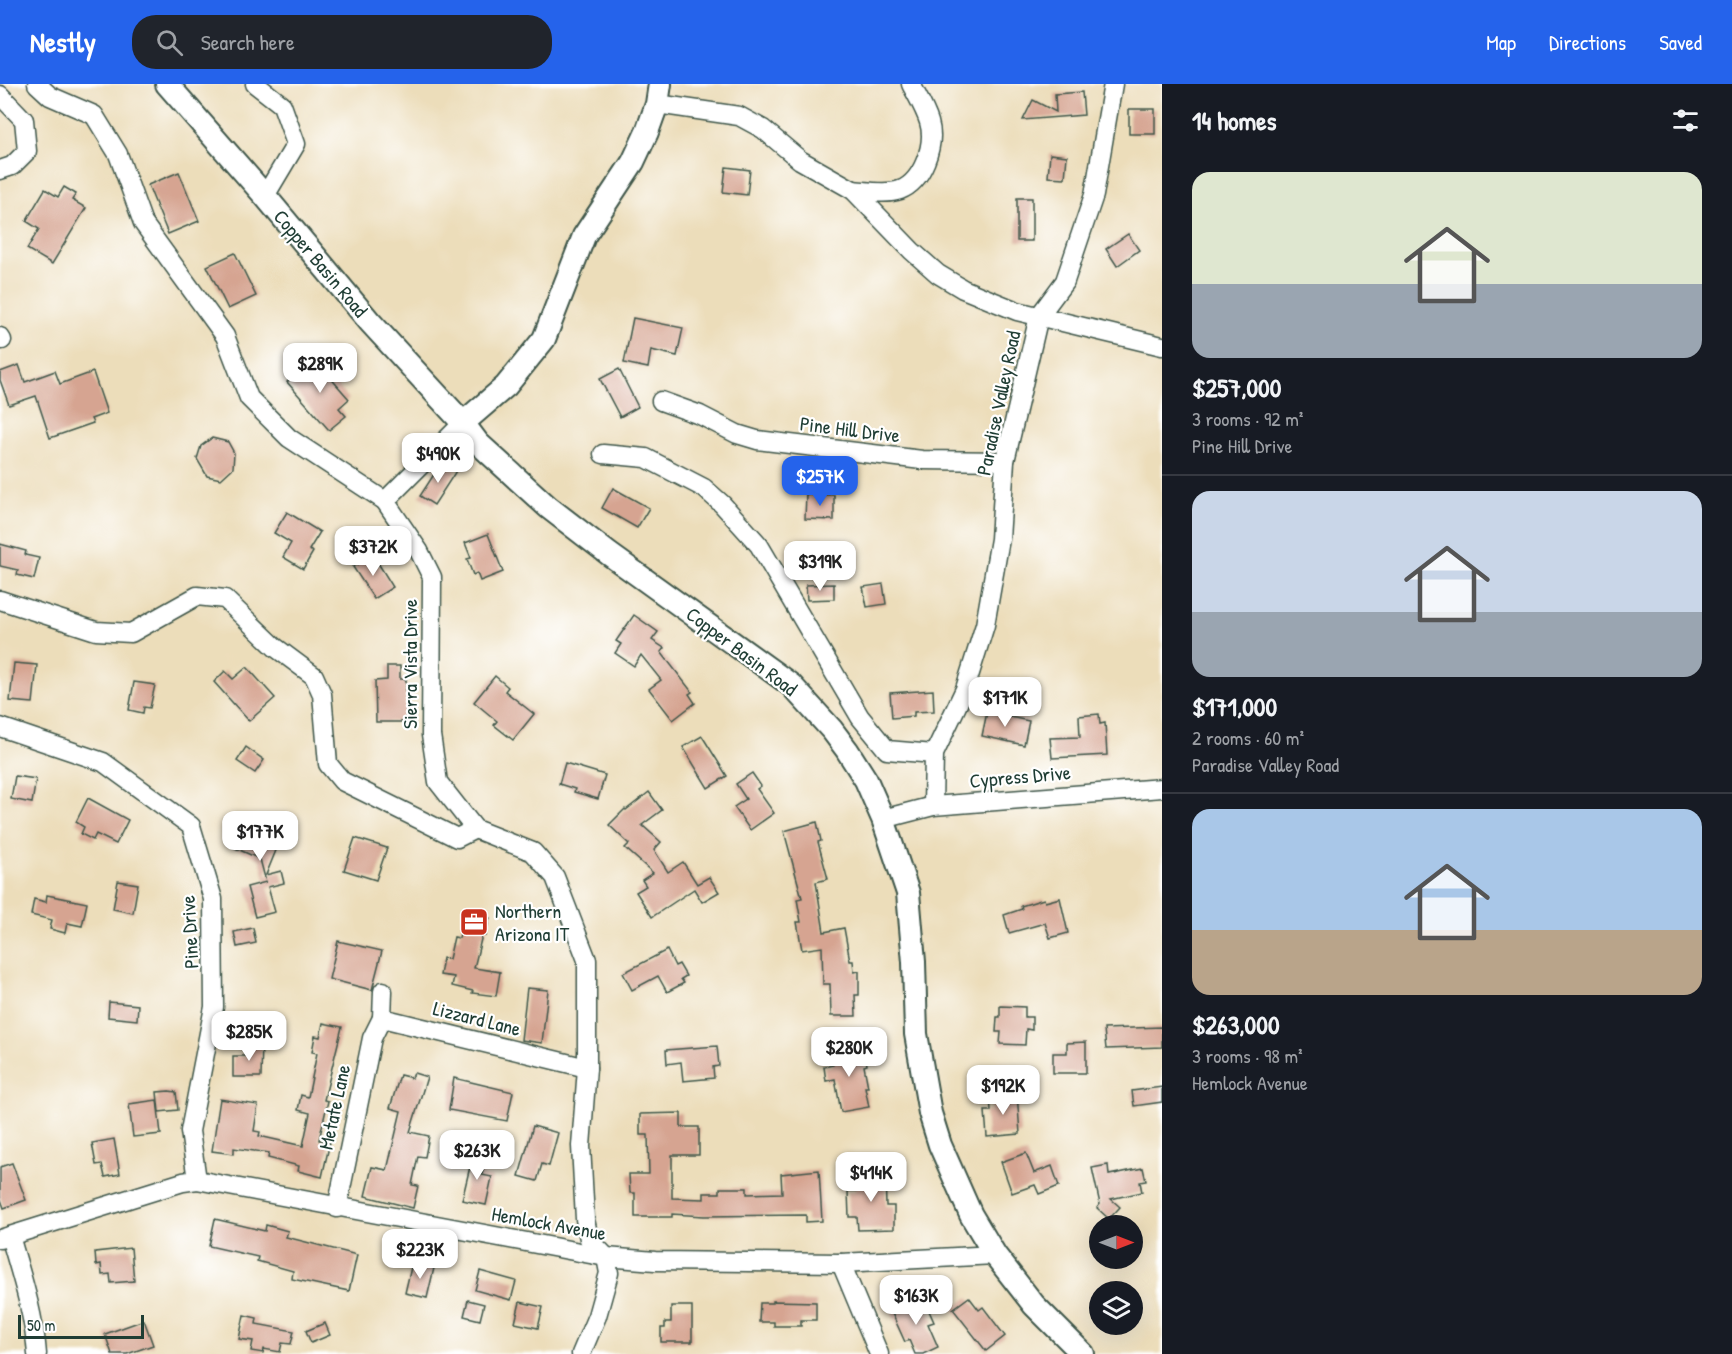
<!DOCTYPE html>
<html lang="en">
<head>
<meta charset="utf-8">
<style>
	:root { --surface:#171b24; --page:#20242c; --text:#f1f3f6; --muted:#9ea1a6; --line:#363941; --accent:#2563eb }
	body { margin:0; font-family:"Patrick Hand",sans-serif; background:var(--page); color:var(--text); height:100vh; display:flex; flex-direction:column; font-size:22px; white-space:nowrap }
	* { box-sizing:border-box; margin:0 }
	p { font-size:20px; color:var(--muted) }
	.icon { flex:none; width:33px; height:33px; fill:none; stroke:currentColor; stroke-width:2; stroke-linecap:round; stroke-linejoin:round }
	.map { position:relative; flex:1; overflow:hidden }
	.sheet { display:flex; flex-direction:column; background:var(--surface); width:570px }
	.sheet>* { flex:none }
	.needle { width:39px; rotate:90deg }
	.tools { position:absolute; left:1089px; top:1131px; display:grid; gap:12px }
	.tools a { display:grid; place-items:center; width:54px; height:54px; border-radius:50%; background:var(--surface); box-shadow:0 6px 24px #0002; font-size:30px }
	.scale { position:absolute; left:18px; bottom:15px; width:126px; box-sizing:border-box; padding-left:6px; border:3px solid #1f3d34; border-top:0; font-size:16px; line-height:21px; white-space:nowrap; color:#1f3d34; -webkit-text-stroke:4px #fff; paint-order:stroke }
	.price { position:absolute; translate:-50% -51px; padding:0 14px; border-radius:12px; background:#fff; color:#222; font-size:20px; line-height:39px; filter:drop-shadow(0 2px 3px #0008) }
	.price::after { content:''; position:absolute; left:50%; top:36px; width:18px; height:14px; margin-left:-9px; background:inherit; clip-path:polygon(0 0,100% 0,50% 100%) }
	.price.active { background:var(--accent); color:#fff }
	ul { padding:0; list-style:none }
	li { display:grid; align-content:center; gap:12px; height:318px; padding:0 30px }
	li+li { border-top:2px solid var(--line) }
	li span { display:grid; place-items:center; height:186px; border-radius:18px; color:#555 }
	li>.icon { margin-inline-start:auto }
	span .icon { width:108px; height:108px; fill:#fffc; stroke-width:1 }
	li b { font-size:26px }
	h2 { display:flex; justify-content:space-between; align-items:center; height:72px; padding:0 30px; font-size:26px }
	header { display:flex; align-items:center; gap:36px; box-sizing:border-box; height:84px; padding:0 30px; background:var(--accent); color:#fff }
	header strong { font-size:28px }
	nav { display:flex; gap:33px; margin-inline-start:auto; font-size:21px }
	.search { width:420px; height:54px; background:var(--page); display:flex; align-items:center; gap:15px; box-sizing:border-box; padding:0 21px; border-radius:24px; color:var(--muted); font-size:22px }
	main { display:flex; flex:1; min-height:0 }
	.map>svg:first-child { display:block }
	.building { fill:#d6a491 }
	.lines { fill:none; stroke-linecap:round; stroke-linejoin:round }
	.minor-casing { stroke:#3e5548; stroke-width:21 }
	.tertiary-casing { stroke:#3e5548; stroke-width:26 }
	.minor { stroke:#fff; stroke-width:18 }
	.tertiary { stroke:#fff; stroke-width:22 }
	.labels { text-anchor:middle; dominant-baseline:central; stroke-width:4.5; stroke-linejoin:round; paint-order:stroke }
	.street-label { font-size:20px; fill:#1f3d34; stroke:#fff }
	.poi-label { font-size:20px; fill:#1f3d34; stroke:#fff; text-anchor:start }
</style>
</head>
<body>
<header>
<strong>Nestly</strong>
<div class="search"><svg class="icon" aria-label="search" viewBox="0 0 24 24"><circle cx="10" cy="10" r="6"/><path d="M15 15l6 6"/></svg>Search here</div>
<nav><a>Map</a><a>Directions</a><a>Saved</a></nav>
</header>
<main>
<div class="map">
<svg width="1162" height="1270" viewBox="0 0 1162 1270">
	<rect width="100%" height="100%" fill="#fff"/>
	<filter id="ink" filterUnits="userSpaceOnUse"><feTurbulence type="fractalNoise" baseFrequency=".0167" numOctaves="2"/><feDisplacementMap in="SourceGraphic" scale="12" xChannelSelector="R" yChannelSelector="G"/><feConvolveMatrix kernelMatrix="1 2 1 2 8 2 1 2 1" color-interpolation-filters="sRGB"/></filter>
	<filter id="wash" filterUnits="userSpaceOnUse"><feTurbulence type="fractalNoise" baseFrequency=".008" numOctaves="4" result="noise"/><feDisplacementMap in="SourceGraphic" scale="24" xChannelSelector="R" yChannelSelector="G"/><feGaussianBlur stdDeviation="1.35" result="paint"/><feColorMatrix in="noise" values="0 0 0 0 0 0 0 0 0 0 0 0 0 0 0 0 0 1.4 0 .05"/><feComposite in="paint" operator="in"/></filter>
	<g filter="url(#wash)">
		<rect width="100%" height="100%" fill="#ecddba"/>
		<g id="blocks">
			<g class="building">
				<path d="M1082,8L1084,31L1023,36L1033,16L1056,28L1055,10Z"/>
				<rect x="1129" y="25" width="26" height="25"/>
				<path d="M1050,70L1067,72L1065,94L1048,93Z"/>
				<path d="M726,83L750,86L747,111L723,108Z"/>
				<path d="M179,88L199,137L168,150L148,101Z"/>
				<path d="M64,103L76,110L72,116L86,124L52,180L27,165L39,145L26,137L45,105L58,113Z"/>
				<rect x="1017" y="114" width="15" height="43"/>
				<path d="M1128,150L1139,166L1117,182L1106,165Z"/>
				<path d="M235,169L256,212L228,225L207,182Z"/>
				<path d="M633,234L683,244L677,272L651,266L648,284L624,279Z"/>
				<path d="M314,275L349,315L339,324L346,332L329,346L287,298Z"/>
				<path d="M19,281L25,298L55,287L60,300L93,288L107,329L91,335L93,339L50,354L36,312L9,321L0,296V288Z"/>
				<path d="M619,285L638,323L620,333L600,295Z"/>
				<path d="M212,354L228,358L234,369L233,384L221,395L207,392L197,375L201,362Z"/>
				<path d="M442,378L456,387L434,421L420,412Z"/>
				<path d="M613,404L649,424L637,444L602,424Z"/>
				<path d="M806,410L834,411V436L805,435Z"/>
				<path d="M287,428L320,448L309,466L313,468L303,485L283,473L291,459L274,449Z"/>
				<path d="M488,450L503,488L480,497L477,489L473,491L467,475L471,474L465,459Z"/>
				<path d="M0,460L26,467L25,471L39,474L34,495L17,491L18,486L0,482Z"/>
				<path d="M373,471L393,503L374,515L353,483Z"/>
				<path d="M834,500V515L807,516L806,501Z"/>
				<path d="M883,500L886,520L867,523L863,503Z"/>
				<path d="M634,531L658,548L652,556L664,564L661,568L692,608L689,610L695,619L673,636L649,605L661,596L641,571L634,582L615,569L621,560L616,557Z"/>
				<path d="M14,579L37,581L33,619L10,617Z"/>
				<path d="M387,582H400V595H406V638H376L375,597L387,596Z"/>
				<path d="M247,583L275,614L249,637L214,598L225,587L233,595Z"/>
				<path d="M495,592L508,603L505,607L534,630L513,656L494,641L497,637L474,618Z"/>
				<path d="M134,598L155,601L150,624L144,623L143,629L129,626Z"/>
				<path d="M933,606L934,627L914,628V632L892,634L890,609Z"/>
				<path d="M987,628L1029,637L1024,661L982,652Z"/>
				<path d="M1099,630L1100,640L1105,639L1107,671L1052,674L1050,654L1080,653L1079,632Z"/>
				<path d="M702,652L727,692L708,704L683,663Z"/>
				<path d="M246,663L264,676L255,689L237,677Z"/>
				<path d="M565,679L605,691L598,715L574,708L575,705L559,700Z"/>
				<path d="M752,689L761,702L757,705L774,729L750,746L734,723L746,715L736,700Z"/>
				<path d="M15,692L36,695L32,719L11,715Z"/>
				<path d="M649,708L662,726L642,741L661,758L654,766L668,788L683,778L697,800L709,793L719,808L702,818L694,805L652,833L636,808L646,802L642,796L653,789L625,764L629,760L609,741L625,725L626,726Z"/>
				<path d="M88,714L128,736L116,760L96,750L93,756L81,750L84,743L76,738Z"/>
				<path d="M244,736L255,741L256,737L277,746L275,752L281,754L266,791L281,787L284,799L268,803L275,828L255,833L247,803L266,798L260,775L233,763Z"/>
				<path d="M817,738L821,757L818,758L828,795L816,798L824,848L844,844L850,877H853L854,888L859,887V911H855L856,932H831L830,900H823L822,863L802,866L797,838H801L797,815L802,814L784,747Z"/>
				<path d="M355,754L387,764L376,796L344,786Z"/>
				<path d="M118,797L138,800L133,829L113,825Z"/>
				<path d="M47,811L87,819L82,842L67,839L65,849L50,845L52,836L31,831L34,815L46,818Z"/>
				<path d="M1060,814L1068,849L1050,854L1045,839L1009,849L1004,831L1022,825L1021,822L1044,815L1045,818Z"/>
				<path d="M465,828L490,834L485,852L482,851L474,884L500,888L496,912L472,909L473,907L452,902L454,893L440,891L443,874L449,875L454,853L459,854Z"/>
				<path d="M253,844L256,859L237,863L234,848Z"/>
				<path d="M338,857L382,867L372,906L329,895Z"/>
				<path d="M667,866L675,882L679,880L686,892L681,895L684,899L667,908L658,892L632,906L623,889Z"/>
				<path d="M527,904L548,906L542,959L521,956Z"/>
				<path d="M109,918L138,921L137,936L108,933Z"/>
				<path d="M1000,922L1025,923V933H1032V946L1026,945L1025,961L1000,960L1001,948H996L997,933H1000Z"/>
				<path d="M251,933L279,935L278,953L250,952Z"/>
				<path d="M323,939L342,943L324,1016L328,1017L319,1056L330,1058L322,1093L298,1087L299,1082L268,1074L269,1069L234,1064V1070L212,1067L220,1015L258,1021L254,1047L260,1048L259,1052L303,1062L310,1029L298,1026L301,1011L308,1013L317,969L312,968L315,952L320,953Z"/>
				<path d="M1162,943V963L1106,965L1104,945Z"/>
				<path d="M1086,958V989H1053V969H1067V959Z"/>
				<path d="M262,959L261,993H233V972H246V960Z"/>
				<path d="M717,962L719,982L713,983L714,994L683,997L681,978L667,980L666,966Z"/>
				<path d="M864,963L867,981L864,982L868,1003H865L869,1023L841,1028L835,995L826,997L824,983L833,981L831,969Z"/>
				<path d="M414,989L427,993L410,1048L429,1052L425,1073L418,1072L412,1101L418,1102L413,1124L365,1112L372,1083L387,1086L401,1027L390,1024L400,991L412,994Z"/>
				<path d="M454,994L513,1008L507,1037L449,1026Z"/>
				<path d="M1162,1003V1018L1134,1022L1132,1007Z"/>
				<path d="M169,1007L176,1008L178,1026L159,1028L157,1008Z"/>
				<path d="M1017,1009L1020,1050L987,1053L985,1027H991L990,1011Z"/>
				<path d="M157,1016L161,1050L133,1053L129,1020Z"/>
				<path d="M681,1029V1043H699V1071H672V1114L704,1115V1109H720V1104H747V1110L782,1109L781,1090L819,1086L822,1137L806,1138V1131L704,1132L672,1130V1133H635V1109H630L629,1090H649L648,1051H640V1030Z"/>
				<path d="M533,1042L558,1049L549,1082L542,1080L537,1097L519,1092Z"/>
				<path d="M114,1055L120,1090L105,1093L102,1080L96,1081L92,1059Z"/>
				<path d="M474,1066L487,1069L482,1091L492,1093L486,1121L462,1116Z"/>
				<path d="M1026,1069L1034,1089L1052,1082L1059,1102L1039,1110L1035,1101L1012,1109L1001,1078Z"/>
				<path d="M12,1079L26,1116L4,1124L0,1113V1083Z"/>
				<path d="M1108,1081L1109,1091L1143,1084L1146,1097L1140,1098L1142,1108L1111,1115L1120,1123L1109,1135L1097,1124L1100,1120L1092,1084Z"/>
				<path d="M885,1088L886,1122H894V1145L858,1146L857,1133H849L848,1107H856V1089Z"/>
				<path d="M215,1135L265,1147L266,1141L288,1147L286,1153L357,1171L349,1207L292,1195L293,1187L257,1177L258,1173L209,1162Z"/>
				<path d="M131,1164L134,1197L111,1199L110,1190L102,1191L101,1180L96,1181L95,1168Z"/>
				<path d="M412,1179L434,1184L427,1214L405,1209Z"/>
				<path d="M480,1187L516,1197L511,1216L475,1206Z"/>
				<path d="M969,1213L979,1226L983,1223L1005,1252L986,1267L953,1225Z"/>
				<path d="M917,1215L920,1223L926,1220L934,1238L928,1240L938,1263L923,1270H915L909,1256L905,1258L891,1227Z"/>
				<path d="M468,1216L484,1220L480,1236L464,1232Z"/>
				<path d="M773,1217L816,1218V1236H801V1242H774V1238H759L760,1219H773Z"/>
				<path d="M520,1218L543,1223L538,1244L515,1239Z"/>
				<path d="M671,1222H692V1258H661V1244H665V1238H671Z"/>
				<path d="M244,1231L257,1234L256,1240L294,1247L291,1260L282,1259L280,1268L264,1265L263,1269L251,1267L253,1257L239,1255Z"/>
				<path d="M144,1236L153,1261L127,1270H112L105,1250Z"/>
				<path d="M325,1239L330,1251L311,1259L306,1247Z"/>
			</g>
		</g>
	</g>
	<g filter="url(#ink)">
		<use href="#blocks" fill-opacity="0" stroke="#3e5548" stroke-width="1.5"/>
		<g class="lines">
			<g class="minor-casing">
				<g id="minor">
					<path d="M37,0L50,12L94,31L118,70L143,139L225,252L249,314L289,354L385,417L419,467L432,493L431,651L438,698L475,745L533,768L555,793L587,876V984L581,1062L585,1135L589,1155L606,1173L609,1189L597,1232L581,1270"/>
					<path d="M255,0L282,21L296,60L265,112"/>
					<path d="M0,11L24,36L27,67L12,82L0,86"/>
					<path d="M657,20L739,32L763,45L800,76L853,106L912,167L938,190L963,205L1017,227L1162,262"/>
					<path d="M853,106C867,107 886,111 900,106C922,98 936,61 929,38C925,25 917,12 911,0"/>
					<path d="M0,253L2,256"/>
					<path d="M661,317L700,331L737,350L757,356L922,376L1005,377"/>
					<path d="M603,370L646,374L704,404L722,420L759,461L860,633L887,666L934,670"/>
					<path d="M385,417L463,339"/>
					<path d="M0,516L96,547L131,549L197,512L225,515L275,563L314,592L322,610L328,680L342,697L457,754L475,745"/>
					<path d="M0,643L103,678L191,742L213,815L214,923L190,1047L197,1096"/>
					<path d="M933,722L934,670L965,605L985,541L1000,455L1005,377L1039,232L1065,197L1094,111L1113,0"/>
					<path d="M883,735L933,722L1162,704"/>
					<path d="M383,907L382,934L587,984"/>
					<path d="M337,1124L372,954L382,934"/>
					<path d="M10,1152C21,1190 34,1230 37,1270"/>
					<path d="M0,1155L183,1098L197,1096L606,1173L655,1177L841,1179L995,1171"/>
					<path d="M841,1179L879,1270"/>
				</g>
			</g>
			<g class="tertiary-casing">
				<g id="tertiary">
					<path d="M167,0L265,112L370,238L463,339L478,359L548,423L609,470L791,601L832,646L847,666L866,696L883,735L908,809L914,878L916,950L930,1029L940,1061L971,1131L995,1171L1034,1221L1083,1270"/>
					<path d="M463,339L506,302L544,255L584,152L633,78L647,48L657,20L660,0"/>
				</g>
			</g>
			<use href="#minor" class="minor"/>
			<use href="#tertiary" class="tertiary"/>
		</g>
	</g>
	<defs>
		<g id="office-square" transform="scale(1.5)"><rect x="-9" y="-9" width="18" height="18" rx="4" fill="#c8321e" stroke="#fff"/><path d="M-6-3h4V-5.5h4V-3h4V5H-6ZM-1-4.5V-3h2v-1.5ZM-6 0V1H6V0Z" fill="#fff"/></g>
	</defs>
	<g fill-rule="evenodd">
		<use href="#office-square" x="474" y="838"/>
	</g>
	<g class="labels">
		<g class="street-label">
			<text transform="translate(321 179) rotate(50)">Copper Basin Road</text>
			<text transform="translate(998 319) rotate(-78)">Paradise Valley Road</text>
			<text transform="translate(850 345) rotate(7)">Pine Hill Drive</text>
			<text transform="translate(742 567) rotate(37)">Copper Basin Road</text>
			<text transform="translate(409 580) rotate(-90)">Sierra Vista Drive</text>
			<text transform="translate(1020 692) rotate(-5)">Cypress Drive</text>
			<text transform="translate(189 848) rotate(-93)">Pine Drive</text>
			<text transform="translate(477 934) rotate(14)">Lizzard Lane</text>
			<text transform="translate(334 1023) rotate(-78)">Metate Lane</text>
			<text transform="translate(549 1139) rotate(10)">Hemlock Avenue</text>
		</g>
		<g class="poi-label">
			<text x="495" y="826">Northern<tspan x="495" dy="23">Arizona IT</tspan></text>
		</g>
	</g>
</svg>
<div class="tools">
<a><svg class="needle" viewBox="-14 -14 28 28"><path d="M0-13l5 13h-10z" fill="#e53935"/><path d="M0 13l5-13h-10z" fill="#9ea1a6"/></svg></a>
<a><svg class="icon" aria-label="layers" viewBox="0 0 24 24"><path d="M12 4l9 5-9 5-9-5zM3 14l9 5 9-5"/></svg></a>
</div>
<div class="scale">50 m</div>
<b class="price" style="left:320px;top:310px">$289K</b>
<b class="price" style="left:438px;top:400px">$490K</b>
<b class="price active" style="left:820px;top:423px">$257K</b>
<b class="price" style="left:373px;top:493px">$372K</b>
<b class="price" style="left:820px;top:508px">$319K</b>
<b class="price" style="left:1005px;top:644px">$171K</b>
<b class="price" style="left:260px;top:778px">$177K</b>
<b class="price" style="left:249px;top:978px">$285K</b>
<b class="price" style="left:849px;top:994px">$280K</b>
<b class="price" style="left:1003px;top:1032px">$192K</b>
<b class="price" style="left:477px;top:1097px">$263K</b>
<b class="price" style="left:871px;top:1119px">$414K</b>
<b class="price" style="left:420px;top:1196px">$223K</b>
<b class="price" style="left:916px;top:1242px">$163K</b>
</div>
<section class="sheet">
<h2>14 homes<svg class="icon" aria-label="filters" viewBox="0 0 24 24"><path d="M4 7h16M4 17h16"/><circle cx="9" cy="7" r="2"/><circle cx="15" cy="17" r="2"/></svg></h2>
<ul>
<li><span style="background:linear-gradient(#dfe7d0 60%,#9aa5b1 0)"><svg class="icon" aria-label="home" viewBox="0 0 24 24"><path d="M3 11l9-7 9 7M6 9v11h12V9"/></svg></span><div><b>$257,000</b><p>3 rooms · 92 m²</p><p>Pine Hill Drive</p></div></li>
<li><span style="background:linear-gradient(#c9d6e8 65%,#9aa5b1 0)"><svg class="icon" aria-label="home" viewBox="0 0 24 24"><path d="M3 11l9-7 9 7M6 9v11h12V9"/></svg></span><div><b>$171,000</b><p>2 rooms · 60 m²</p><p>Paradise Valley Road</p></div></li>
<li><span style="background:linear-gradient(#a9c7e8 65%,#b9a48a 0)"><svg class="icon" aria-label="home" viewBox="0 0 24 24"><path d="M3 11l9-7 9 7M6 9v11h12V9"/></svg></span><div><b>$263,000</b><p>3 rooms · 98 m²</p><p>Hemlock Avenue</p></div></li>
</ul>
</section>
</main>
</body>
</html>
